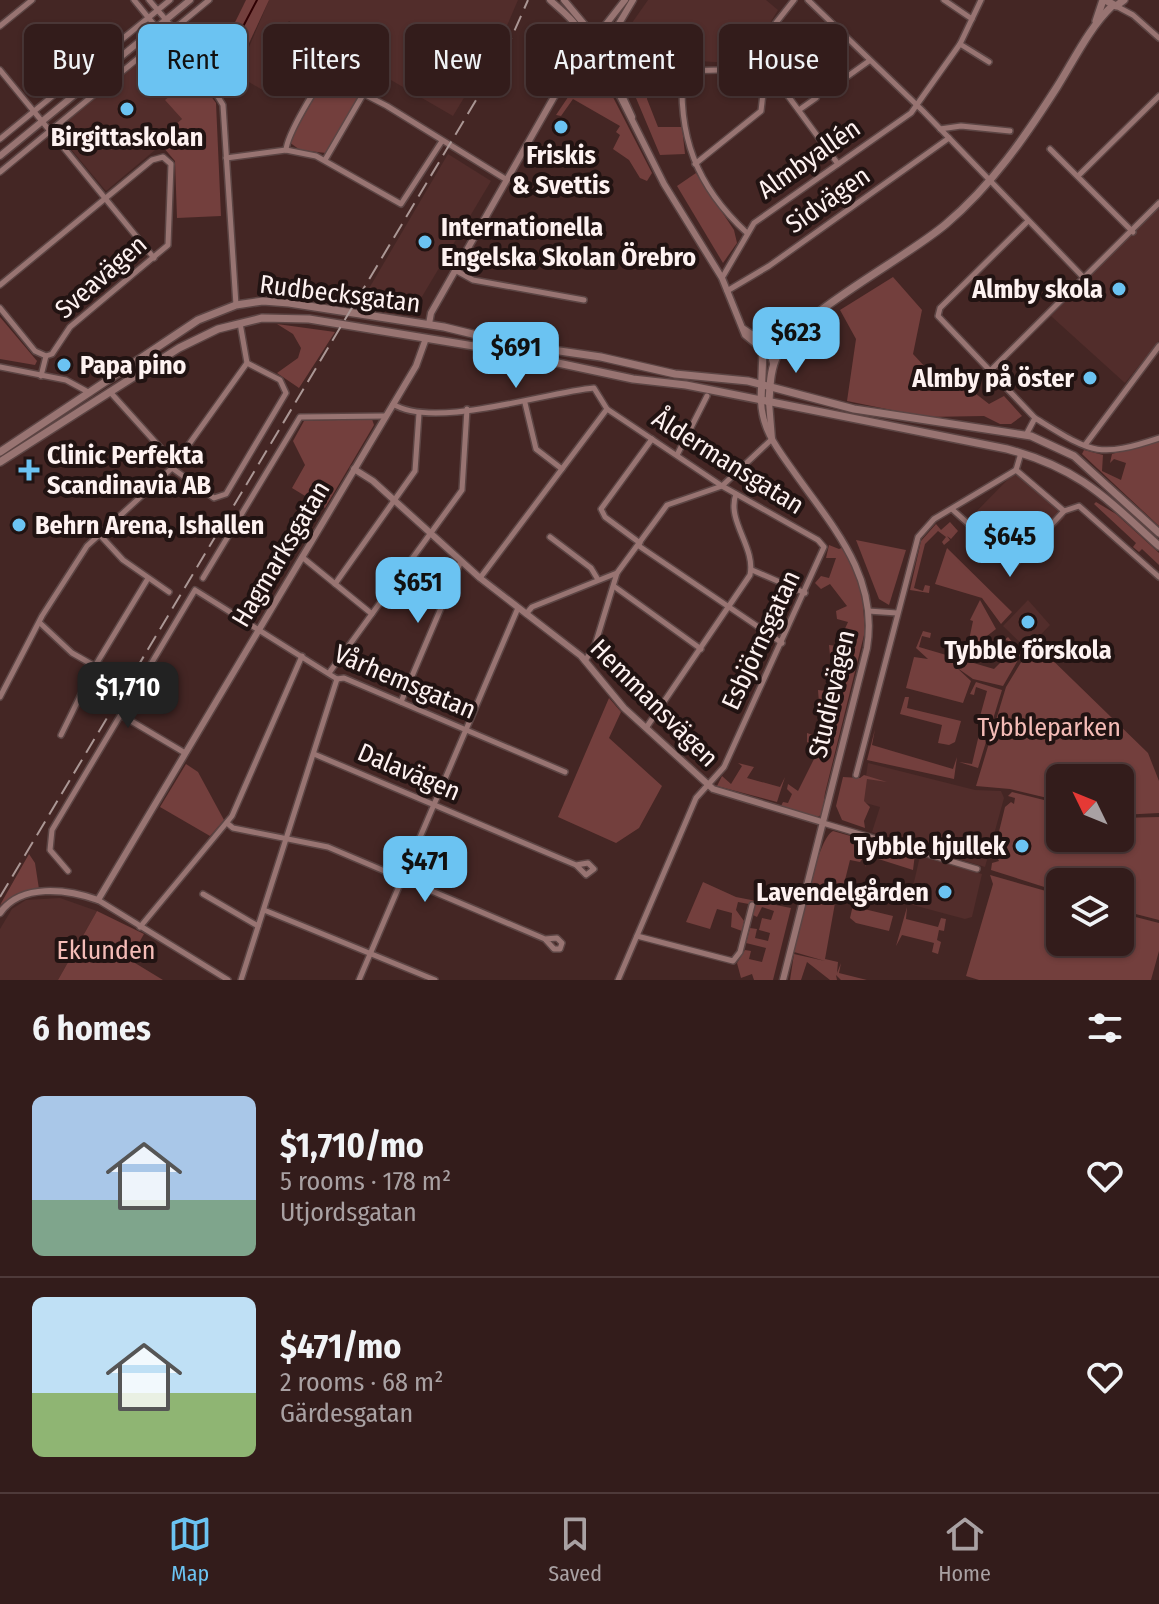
<!DOCTYPE html>
<html lang="en">
<head>
<meta charset="utf-8">
<style>
	:root { --surface:#331c1b; --page:#3b2524; --text:#f1f3f6; --muted:#a9a1a3; --line:#4e3a3a; --accent:#6bc3f2 }
	body { margin:0; font-family:"Fira Sans Condensed",sans-serif; background:var(--page); color:var(--text); height:100vh; display:flex; flex-direction:column; font-size:30px; white-space:nowrap }
	* { box-sizing:border-box; margin:0 }
	p { font-size:26px; color:var(--muted) }
	.icon { flex:none; width:44px; height:44px; fill:none; stroke:currentColor; stroke-width:2; stroke-linecap:round; stroke-linejoin:round }
	.map { position:relative; height:980px; overflow:hidden }
	.sheet { display:flex; flex-direction:column; background:var(--surface); flex:1 }
	.sheet>* { flex:none }
	.hud { position:absolute; left:24px; top:24px; width:1112px; height:72px; display:flex; gap:16px }
	.needle { width:52px; rotate:313deg }
	.fabs { position:absolute; left:1046px; top:764px; display:grid; gap:16px }
	.fabs a { display:grid; place-items:center; width:88px; height:88px; border-radius:12px; background:var(--surface); box-shadow:0 2px 6px #0004,0 0 0 2px var(--line); font-size:40px }
	.price { position:absolute; translate:-50% -68px; padding:0 18px; border-radius:16px; background:var(--accent); color:#111; font-size:26px; line-height:52px; filter:drop-shadow(0 2px 4px #0008) }
	.price::after { content:''; position:absolute; left:50%; top:48px; width:24px; height:18px; margin-left:-12px; background:inherit; clip-path:polygon(0 0,100% 0,50% 100%) }
	.price.on { background:#222; color:#fff }
	ul { padding:0; list-style:none }
	li { display:flex; align-items:center; gap:24px; height:200px; padding:0 32px }
	li+li { border-top:2px solid var(--line) }
	li span { display:grid; place-items:center; flex:none; width:224px; height:160px; border-radius:12px; color:#555 }
	li>.icon { margin-inline-start:auto }
	span .icon { width:96px; height:96px; fill:#fffc; stroke-width:1 }
	li b { font-size:34px }
	h2 { display:flex; justify-content:space-between; align-items:center; height:96px; padding:0 32px; font-size:34px }
	.pill { padding:0 28px; border-radius:12px; background:var(--surface); box-shadow:0 2px 6px #0004,0 0 0 2px var(--line); font-size:28px; line-height:72px }
	.pill.on { background:var(--accent); color:#111 }
	.tabs { display:flex; justify-content:space-around; align-items:center; height:112px; border-top:2px solid var(--line); background:var(--surface); font-size:22px; color:var(--muted) }
	.tabs a { display:grid; justify-items:center; gap:4px }
	.tabs .on { color:var(--accent) }
	.map>svg:first-child { display:block }
	.built { fill:#522d2b }
	.green { fill:#733f3d }
	.lines { fill:none; stroke-linecap:round; stroke-linejoin:round }
	.stream { stroke:#2f0003; stroke-width:2 }
	.minor-casing { stroke:#5c4544; stroke-width:8 }
	.tertiary-casing { stroke:#5c4544; stroke-width:9 }
	.secondary-casing { stroke:#5c4544; stroke-width:10 }
	.minor { stroke:#987472; stroke-width:5 }
	.tertiary { stroke:#987472; stroke-width:6 }
	.secondary { stroke:#987472; stroke-width:7 }
	.rail { stroke:#ab9795; stroke-width:2; stroke-dasharray:16 8; stroke-linecap:butt }
	.poi-dot { fill:#6bc3f2; stroke:#211312; stroke-width:3 }
	.labels { text-anchor:middle; dominant-baseline:central; stroke-width:8; stroke-linejoin:round; paint-order:stroke }
	.poi-label { font-size:26px; font-weight:bold; fill:#fef2f1; stroke:#211312; text-anchor:start }
	.street-label { font-size:26px; fill:#fef2f1; stroke:#211312 }
	.park-label { font-size:26px; fill:#f4bcb7; stroke:#211312 }
</style>
</head>
<body>
<div class="map">
<svg width="1159" height="980" viewBox="0 0 1159 980">
	<rect width="100%" height="100%" fill="#442624"/>
	<g class="built">
		<path d="M269,0H518L506,28L453,116L289,21L278,33L266,57L281,67L266,92L237,75Z"/>
		<path d="M648,0H766L778,10L767,28L763,65L634,57L627,47V30Z"/>
		<path d="M163,43L191,79L166,100L182,119L157,140L161,145L106,191L55,130Z"/>
		<path d="M448,154L491,181L414,310L361,302Z"/>
		<path d="M1159,207V341L1125,383L1051,316Z"/>
		<path d="M1016,471L1065,517L1022,563L972,516Z"/>
		<path d="M1028,600L1050,625L1027,649L1003,626Z"/>
		<path d="M868,763L975,790L1001,791L1004,798L985,867L872,832L880,807L862,802Z"/>
		<path d="M920,856L982,874L972,917L965,919L909,904Z"/>
		<path d="M60,898L97,911L58,980H0V929L12,909L26,900Z"/>
	</g>
	<g class="green">
		<path d="M246,0H269L226,93L211,71Z"/>
		<path d="M336,48L382,72L371,91L365,89L326,153L300,150L289,142L330,70L325,67Z"/>
		<path d="M629,64L650,65L647,99L658,127H682L685,154L660,155L628,79Z"/>
		<path d="M589,66L598,68L652,173L647,181L640,178L629,160L613,149L620,135L616,132L620,126L573,99L561,116L556,115Z"/>
		<path d="M191,79L202,84L216,103L221,216L177,218L175,161L157,140L182,119L165,100Z"/>
		<path d="M696,173L734,230L737,243L723,263L677,186Z"/>
		<path d="M893,277L922,310L913,354L942,385L966,386L989,404L1004,396L1022,416L1011,424H1000L984,416L926,417L847,401L856,339L840,310Z"/>
		<path d="M0,317L37,361L35,365L0,359Z"/>
		<path d="M277,324L335,332L299,388L277,373L298,358L301,348L293,334Z"/>
		<path d="M372,419L374,425L325,508L292,488L305,465L293,441L304,421Z"/>
		<path d="M1159,440V526L1082,454L1084,450L1103,455L1102,471L1121,480L1126,463L1114,459L1110,463L1112,454Z"/>
		<path d="M1096,502L1116,514L1159,553V565L1142,549L1139,552L1133,547L1136,543L1094,504Z"/>
		<path d="M950,522L958,531L951,539L947,536L950,540L944,545L942,542L946,537L938,531L925,544L914,588L923,591L925,585L930,586L929,593L910,590L921,541L936,524L941,530Z"/>
		<path d="M856,540L906,550L889,605L879,599Z"/>
		<path d="M829,545L839,549L846,546L862,592L865,631L825,793L822,815L816,817L780,808L783,802L788,803L792,794L787,789L788,784L798,791L820,747L807,742V733L816,736L830,706L819,703L818,690L827,691L841,661L830,655L829,645L837,646L848,622L837,619L836,611L847,606L830,584L821,589L815,583L821,576L829,578L836,558H826Z"/>
		<path d="M947,548L1012,612L1001,624L982,598L935,584Z"/>
		<path d="M980,600L996,629L978,643L969,640L973,621L970,620Z"/>
		<path d="M923,631L931,633L930,638L922,636L919,647L994,669L1015,648L1007,640L1001,643L1008,637L1022,653L1003,686L973,679L956,667L971,681L963,703L906,688L914,657L928,659L916,648Z"/>
		<path d="M1038,646L1148,753L1159,781V813L1120,815V778H1060V801L1010,789L976,786L1006,687L1023,659Z"/>
		<path d="M976,682L1002,690L978,768L959,762L972,764L982,722L979,720L987,691L976,687L974,695L970,694Z"/>
		<path d="M905,697H909L907,708L961,721L955,742L949,745L938,743L942,725L900,714Z"/>
		<path d="M609,698L621,712L609,738L662,786L639,828L616,843L558,817Z"/>
		<path d="M875,729L872,745L953,769L957,757L954,779L867,760Z"/>
		<path d="M738,763L754,767L747,778L780,787L785,777L777,802L717,786L722,776L731,784L742,766Z"/>
		<path d="M186,764L198,772L224,820L210,836L160,807Z"/>
		<path d="M864,775L887,782L867,779L864,801L870,807L864,821L865,828L842,820L836,806L843,777L860,778Z"/>
		<path d="M1012,792L1060,804V838H1120V818L1159,817V920L1120,910V882H1060V892L991,870L992,863L999,861L994,852L1005,807L1011,802L1014,804L1015,798L1008,796Z"/>
		<path d="M833,831L861,839L855,850L865,855L860,862L850,860L842,892H837L825,959L838,962L837,973L841,963L839,973L867,980H841L836,975L837,980H830L807,962L801,980H790L794,954L825,961L794,952C801,926 817,838 833,831Z"/>
		<path d="M871,842L915,854L913,870L869,856L865,868Z"/>
		<path d="M29,854L35,863L39,889L16,894L0,905Z"/>
		<path d="M990,875L1060,895V942H1120V913L1159,923V951L1151,980H979L966,976L993,884Z"/>
		<path d="M703,882L736,897L791,908L773,980H754L752,974L741,978L737,963L745,950L751,951L749,959L762,962L766,948L746,943L750,928L757,929L755,938L768,941L770,933L759,930L762,918L771,920L774,911L762,907L757,917L753,915L754,905L738,902L736,910L744,921L742,931L731,927L732,913L717,909L710,929L686,922Z"/>
		<path d="M862,896L860,908L893,916L889,931L856,923L850,918L853,905Z"/>
		<path d="M907,907L906,919L938,927L941,918L946,919L944,931L939,930L937,940L941,942L938,954L932,952L934,943L902,935L896,946Z"/>
		<path d="M97,911L144,934L133,953L135,963L163,980H58Z"/>
	</g>
	<g class="lines">
		<path class="stream" d="M219,85L226,59L257,0"/>
		<g class="minor-casing">
			<g id="minor">
				<path d="M134,0L191,70L202,74"/>
				<path d="M149,0L184,41L223,105L236,305"/>
				<path d="M794,0L771,29L766,66L838,164"/>
				<path d="M808,0L923,111L1085,279"/>
				<path d="M944,0L972,19"/>
				<path d="M1116,6L1133,15L1159,38"/>
				<path d="M0,26L32,0"/>
				<path d="M960,44L989,62"/>
				<path d="M683,66C677,135 696,186 747,233"/>
				<path d="M0,70L154,258"/>
				<path d="M683,71L719,70"/>
				<path d="M848,76L869,61"/>
				<path d="M799,110L816,98"/>
				<path d="M940,129L961,126L1010,131"/>
				<path d="M0,139L170,0"/>
				<path d="M1050,149L1133,232"/>
				<path d="M286,150C287,136 317,81 329,76L387,106L507,180"/>
				<path d="M226,158L286,150L316,156L401,204L442,141"/>
				<path d="M325,160L364,93"/>
				<path d="M695,164L761,111L766,67"/>
				<path d="M0,172L209,0"/>
				<path d="M1078,176L1159,96"/>
				<path d="M1028,221L940,308L938,316L1035,418C1091,452 1096,459 1159,438"/>
				<path d="M455,270L473,280L584,300"/>
				<path d="M722,278L754,223L911,113L960,44L981,0"/>
				<path d="M0,285L152,160L163,157L171,164L168,245L70,327L52,354L46,356L41,376"/>
				<path d="M727,291L769,266L949,138"/>
				<path d="M0,308L35,351L46,356"/>
				<path d="M0,367L66,380L90,393"/>
				<path d="M990,371L1159,203"/>
				<path d="M111,393L175,464"/>
				<path d="M525,403L536,449L562,469"/>
				<path d="M393,404C434,430 546,392 594,388L607,409L722,486L818,540L824,547L724,767L696,798L618,980"/>
				<path d="M1026,435L1035,418"/>
				<path d="M1085,445L1159,346"/>
				<path d="M677,455L707,396"/>
				<path d="M172,468L214,498L226,494L286,393L280,380L247,363"/>
				<path d="M1016,470L1064,511"/>
				<path d="M1016,470L1021,453"/>
				<path d="M953,510L1014,565L1064,511L1079,506L1159,577"/>
				<path d="M99,534L123,560L169,592"/>
				<path d="M550,537L591,568L597,578"/>
				<path d="M640,543L605,517L601,509L652,439"/>
				<path d="M639,546L782,643"/>
				<path d="M302,557L372,614"/>
				<path d="M752,570L805,593"/>
				<path d="M203,578L300,417L386,416"/>
				<path d="M480,578L607,409"/>
				<path d="M335,584L415,471L419,413"/>
				<path d="M615,587L701,649"/>
				<path d="M868,611L897,613"/>
				<path d="M526,614L532,607L617,573L667,505L722,486L772,439"/>
				<path d="M40,623L72,653L95,666"/>
				<path d="M585,661L595,645L617,573"/>
				<path d="M329,673L462,490L467,409"/>
				<path d="M0,697L42,616L87,546L172,468L247,363L240,323"/>
				<path d="M401,702L461,561"/>
				<path d="M121,715L185,753"/>
				<path d="M646,728L750,575C756,547 726,521 736,494"/>
				<path d="M61,735L95,666L147,580"/>
				<path d="M314,754L576,865L586,875L594,869L588,863L576,865"/>
				<path d="M856,775L918,537L934,519L1016,470"/>
				<path d="M227,823L233,828L328,847L545,939L554,949H560L562,943L557,938L545,939"/>
				<path d="M823,823L977,869"/>
				<path d="M68,871L50,850L52,830L195,590L337,679L344,678L565,772"/>
				<path d="M203,894L258,926"/>
				<path d="M98,900L228,980"/>
				<path d="M264,910L435,980"/>
				<path d="M140,927L232,816L302,656"/>
				<path d="M637,936L733,961L740,952L752,905"/>
				<path d="M241,980L337,679"/>
				<path d="M359,980L518,608"/>
			</g>
		</g>
		<g class="tertiary-casing">
			<g id="tertiary">
				<path d="M550,0C571,19 580,23 585,51L595,56L602,52L633,0"/>
				<path d="M564,0L594,36"/>
				<path d="M596,37L625,0"/>
				<path d="M602,52L632,117"/>
				<path d="M595,56L614,84L664,184L722,278L745,335L763,350"/>
				<path d="M572,70L591,56"/>
				<path d="M0,156L190,0"/>
				<path d="M429,324L431,313L583,46"/>
				<path d="M744,329L768,345L773,363"/>
				<path d="M761,401C762,430 777,448 794,472C832,526 879,576 867,648L783,980"/>
				<path d="M769,402L772,439"/>
				<path d="M354,469L373,481L480,578L581,656L624,708L713,789L822,822"/>
				<path d="M0,913C21,883 67,889 98,900L416,366L425,341"/>
			</g>
		</g>
		<g class="secondary-casing">
			<g id="secondary">
				<path d="M1105,0L1116,6L1124,0"/>
				<path d="M1096,21L1103,0"/>
				<path d="M763,350L779,331L817,313"/>
				<path d="M761,401L763,350"/>
				<path d="M769,402C770,386 770,369 778,354C800,312 905,259 946,224C992,185 1025,137 1057,87C1074,60 1089,28 1112,6"/>
				<path d="M0,452L198,320L236,305L263,301L289,303L444,327L518,345L601,357L675,374L748,381L854,409L1031,436L1074,456L1159,533"/>
				<path d="M0,462L179,348L218,329L262,318L309,319L492,349L633,379L686,385L1007,449C1079,468 1106,498 1159,546"/>
			</g>
		</g>
		<use href="#minor" class="minor"/>
		<use href="#tertiary" class="tertiary"/>
		<use href="#secondary" class="secondary"/>
		<path class="rail" d="M0,897L506,50L528,0"/>
	</g>
	<g class="poi-dot">
		<circle cx="127" cy="109" r="8"/>
		<circle cx="561" cy="127" r="8"/>
		<circle cx="425" cy="242" r="8"/>
		<circle cx="1119" cy="289" r="8"/>
		<circle cx="64" cy="365" r="8"/>
		<circle cx="1090" cy="378" r="8"/>
		<path d="M25 458h8v8h8v8h-8v8h-8v-8h-8v-8h8z"/>
		<circle cx="19" cy="525" r="8"/>
		<circle cx="1028" cy="622" r="8"/>
		<circle cx="1022" cy="846" r="8"/>
		<circle cx="945" cy="892" r="8"/>
	</g>
	<g class="labels">
		<g class="poi-label">
			<text x="127" y="137" text-anchor="middle">Birgittaskolan</text>
			<text x="561" y="155" text-anchor="middle">Friskis<tspan x="561" dy="30">&amp; Svettis</tspan></text>
			<text x="441" y="227">Internationella<tspan x="441" dy="30">Engelska Skolan Örebro</tspan></text>
			<text x="1103" y="289" text-anchor="end">Almby skola</text>
			<text x="80" y="365">Papa pino</text>
			<text x="1074" y="378" text-anchor="end">Almby på öster</text>
			<text x="47" y="455">Clinic Perfekta<tspan x="47" dy="30">Scandinavia AB</tspan></text>
			<text x="35" y="525">Behrn Arena, Ishallen</text>
			<text x="1028" y="650" text-anchor="middle">Tybble förskola</text>
			<text x="1006" y="846" text-anchor="end">Tybble hjullek</text>
			<text x="929" y="892" text-anchor="end">Lavendelgården</text>
		</g>
		<g class="street-label">
			<text transform="translate(809 159) rotate(-35)">Almbyallén</text>
			<text transform="translate(828 200) rotate(-35)">Sidvägen</text>
			<text transform="translate(101 277) rotate(-41)">Sveavägen</text>
			<text transform="translate(340 294) rotate(7)">Rudbecksgatan</text>
			<text transform="translate(728 462) rotate(32)">Åldermansgatan</text>
			<text transform="translate(281 554) rotate(-59)">Hagmarksgatan</text>
			<text transform="translate(761 640) rotate(-65)">Esbjörnsgatan</text>
			<text transform="translate(405 682) rotate(23)">Vårhemsgatan</text>
			<text transform="translate(832 694) rotate(-77)">Studievägen</text>
			<text transform="translate(654 703) rotate(45)">Hemmansvägen</text>
			<text transform="translate(409 772) rotate(23)">Dalavägen</text>
		</g>
		<g class="park-label">
			<text x="1049" y="727">Tybbleparken</text>
			<text x="106" y="950">Eklunden</text>
		</g>
	</g>
</svg>
<div class="fabs">
<a><svg class="needle" viewBox="-14 -14 28 28"><path d="M0-13l5 13h-10z" fill="#e53935"/><path d="M0 13l5-13h-10z" fill="#a9a1a3"/></svg></a>
<a><svg class="icon" aria-label="layers" viewBox="0 0 24 24"><path d="M12 4l9 5-9 5-9-5zM3 14l9 5 9-5"/></svg></a>
</div>
<b class="price" style="left:796px;top:375px">$623</b>
<b class="price" style="left:516px;top:390px">$691</b>
<b class="price" style="left:1010px;top:579px">$645</b>
<b class="price" style="left:418px;top:625px">$651</b>
<b class="price on" style="left:128px;top:730px">$1,710</b>
<b class="price" style="left:425px;top:904px">$471</b>
<div class="hud">
<a class="pill">Buy</a>
<a class="pill on">Rent</a>
<a class="pill">Filters</a>
<a class="pill">New</a>
<a class="pill">Apartment</a>
<a class="pill">House</a>
</div>
</div>
<section class="sheet">
<h2>6 homes<svg class="icon" aria-label="filters" viewBox="0 0 24 24"><path d="M4 7h16M4 17h16"/><circle cx="9" cy="7" r="2"/><circle cx="15" cy="17" r="2"/></svg></h2>
<ul>
<li><span style="background:linear-gradient(#a9c7e8 65%,#7fa58c 0)"><svg class="icon" aria-label="home" viewBox="0 0 24 24"><path d="M3 11l9-7 9 7M6 9v11h12V9"/></svg></span><div><b>$1,710/mo</b><p>5 rooms · 178 m²</p><p>Utjordsgatan</p></div><svg class="icon" aria-label="heart" viewBox="0 0 24 24"><path d="M12 20l-8-8c-3-5 5-10 8-4 3-6 11-1 8 4z"/></svg></li>
<li><span style="background:linear-gradient(#bfe0f5 60%,#8fb573 0)"><svg class="icon" aria-label="home" viewBox="0 0 24 24"><path d="M3 11l9-7 9 7M6 9v11h12V9"/></svg></span><div><b>$471/mo</b><p>2 rooms · 68 m²</p><p>Gärdesgatan</p></div><svg class="icon" aria-label="heart" viewBox="0 0 24 24"><path d="M12 20l-8-8c-3-5 5-10 8-4 3-6 11-1 8 4z"/></svg></li>
</ul>
</section>
<nav class="tabs">
<a class="on"><svg class="icon" aria-label="map" viewBox="0 0 24 24"><path d="M3 6l6-2 6 2 6-2v14l-6 2-6-2-6 2zM9 4v14M15 6v14"/></svg>Map</a>
<a><svg class="icon" aria-label="saved" viewBox="0 0 24 24"><path d="M7 4h10v16l-5-4-5 4z"/></svg>Saved</a>
<a><svg class="icon" aria-label="home" viewBox="0 0 24 24"><path d="M3 11l9-7 9 7M6 9v11h12V9"/></svg>Home</a>
</nav>
</body>
</html>
